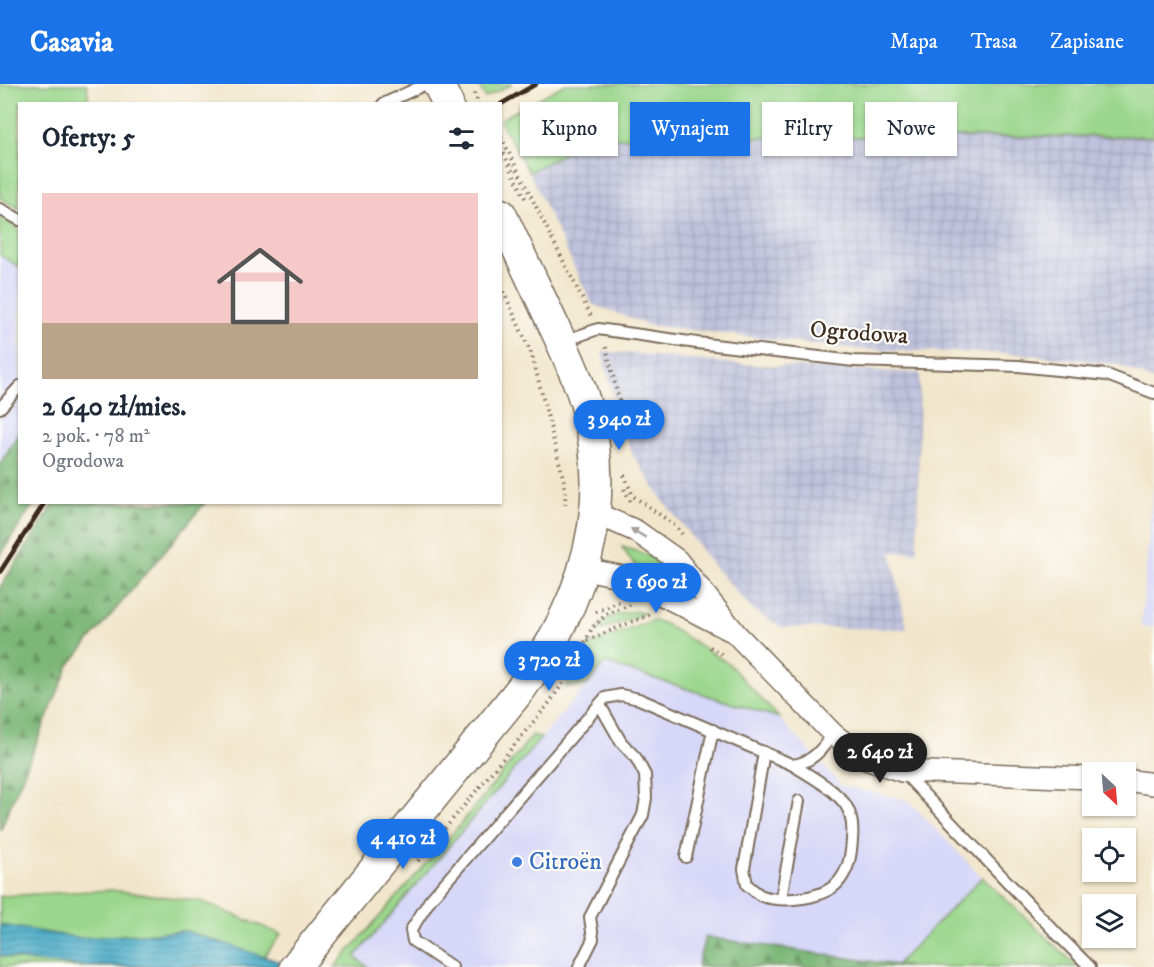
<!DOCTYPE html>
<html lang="pl">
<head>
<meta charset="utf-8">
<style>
	:root { --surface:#fff; --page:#f6f6f7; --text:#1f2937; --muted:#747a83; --line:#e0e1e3; --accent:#1a73e8 }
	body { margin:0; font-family:"IM FELL DW Pica",serif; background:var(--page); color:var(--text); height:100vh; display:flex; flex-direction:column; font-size:22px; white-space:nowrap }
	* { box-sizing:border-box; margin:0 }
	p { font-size:20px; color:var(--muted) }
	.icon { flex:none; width:33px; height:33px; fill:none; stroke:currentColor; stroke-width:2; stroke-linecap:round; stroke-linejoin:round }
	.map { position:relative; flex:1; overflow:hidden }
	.panel { position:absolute; left:18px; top:18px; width:484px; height:402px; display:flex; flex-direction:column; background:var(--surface); border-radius:0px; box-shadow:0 2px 4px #0004 }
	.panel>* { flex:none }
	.guide { position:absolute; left:520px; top:18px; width:543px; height:54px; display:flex; gap:12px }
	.needle { width:39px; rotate:154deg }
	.controls { position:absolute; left:1082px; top:678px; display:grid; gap:12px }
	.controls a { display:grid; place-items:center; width:54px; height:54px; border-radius:0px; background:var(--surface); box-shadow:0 2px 4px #0004; font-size:30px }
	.price { position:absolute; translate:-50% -51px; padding:0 14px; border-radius:21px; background:var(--accent); color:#fff; font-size:20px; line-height:39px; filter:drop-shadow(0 2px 3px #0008) }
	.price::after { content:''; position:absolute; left:50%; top:36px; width:18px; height:14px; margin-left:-9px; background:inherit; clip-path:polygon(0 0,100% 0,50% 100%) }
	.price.selected { background:#222; color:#fff }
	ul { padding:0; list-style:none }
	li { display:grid; align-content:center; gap:12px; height:318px; padding:0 24px }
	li+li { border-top:2px solid var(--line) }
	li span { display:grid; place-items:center; height:186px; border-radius:0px; color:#555 }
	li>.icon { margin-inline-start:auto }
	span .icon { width:108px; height:108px; fill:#fffc; stroke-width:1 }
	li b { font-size:26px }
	h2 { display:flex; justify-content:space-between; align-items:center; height:72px; padding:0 24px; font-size:26px }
	.chip { padding:0 21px; border-radius:0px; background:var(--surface); box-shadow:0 2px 4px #0004; font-size:21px; line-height:54px }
	.chip.selected { background:var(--accent); color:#fff }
	header { display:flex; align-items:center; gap:36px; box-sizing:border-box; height:84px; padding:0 30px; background:var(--accent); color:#fff }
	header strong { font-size:28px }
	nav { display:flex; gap:33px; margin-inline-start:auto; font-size:21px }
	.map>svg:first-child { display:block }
	.built { fill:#d7d7f8 }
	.industrial { fill:url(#industrial-grid) }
	.green { fill:#9ad68b; stroke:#6a8054; stroke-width:1.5 }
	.forest { fill:url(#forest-firs); stroke:#5b704a; stroke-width:1.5 }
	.water { fill:url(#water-rules); stroke:#406a72; stroke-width:1.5 }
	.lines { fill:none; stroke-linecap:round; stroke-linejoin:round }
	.service-casing { stroke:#7b6c5b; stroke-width:14 }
	.minor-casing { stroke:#7b6c5b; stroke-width:24 }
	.secondary-casing { stroke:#7b6c5b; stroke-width:33 }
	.path { stroke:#7b6c5b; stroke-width:4; stroke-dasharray:1.5 4.5; stroke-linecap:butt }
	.service { stroke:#fff; stroke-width:10 }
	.minor { stroke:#fff; stroke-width:21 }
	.secondary { stroke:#fff; stroke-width:30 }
	.rail { stroke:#3b2a1e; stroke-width:4.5 }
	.oneway { fill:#a79f9a }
	.shop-dot { fill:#3f7fe0; stroke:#fdfcf7; stroke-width:2 }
	.labels { text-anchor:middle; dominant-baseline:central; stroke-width:4.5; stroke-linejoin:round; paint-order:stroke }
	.street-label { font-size:24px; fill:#3b2a1e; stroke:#fdfcf7 }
	.shop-label { font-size:24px; fill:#366cbe; stroke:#fdfcf7; text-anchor:start }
</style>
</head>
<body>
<header>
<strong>Casavia</strong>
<nav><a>Mapa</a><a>Trasa</a><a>Zapisane</a></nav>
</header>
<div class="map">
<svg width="1154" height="883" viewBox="0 0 1154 883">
	<defs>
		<pattern id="industrial-grid" width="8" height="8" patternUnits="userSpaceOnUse" patternTransform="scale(1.5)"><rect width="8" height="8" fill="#bfc2dd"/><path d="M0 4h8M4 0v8" fill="none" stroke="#a5a7bd"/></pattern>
		<pattern id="forest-firs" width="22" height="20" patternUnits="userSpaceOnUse" patternTransform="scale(1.5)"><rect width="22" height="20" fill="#7bb777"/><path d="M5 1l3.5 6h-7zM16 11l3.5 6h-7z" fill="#669561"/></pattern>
		<pattern id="water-rules" width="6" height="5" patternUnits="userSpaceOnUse" patternTransform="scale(1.5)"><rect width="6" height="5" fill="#46aac6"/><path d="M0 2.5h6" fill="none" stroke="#3c8ba0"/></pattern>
	</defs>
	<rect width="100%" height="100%" fill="#fdfcf7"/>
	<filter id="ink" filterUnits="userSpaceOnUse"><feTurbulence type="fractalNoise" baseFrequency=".0167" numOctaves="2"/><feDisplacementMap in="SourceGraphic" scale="12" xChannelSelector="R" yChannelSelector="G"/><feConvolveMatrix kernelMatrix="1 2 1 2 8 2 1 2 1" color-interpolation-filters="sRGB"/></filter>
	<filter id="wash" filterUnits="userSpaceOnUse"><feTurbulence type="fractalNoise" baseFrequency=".008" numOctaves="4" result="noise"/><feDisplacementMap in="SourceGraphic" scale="24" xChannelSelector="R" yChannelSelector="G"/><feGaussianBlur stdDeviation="1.35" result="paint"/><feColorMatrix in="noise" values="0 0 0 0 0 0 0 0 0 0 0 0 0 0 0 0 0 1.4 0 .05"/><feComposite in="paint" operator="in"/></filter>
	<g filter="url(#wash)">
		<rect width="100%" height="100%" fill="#f1e6cb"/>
		<g class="built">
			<path d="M0,171L20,183L19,348L0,380Z"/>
			<path d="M1154,394V543H1141Z"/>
			<path d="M605,579L779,634L842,702L908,716L982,793L896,881L705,853L697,883H368L355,873Z"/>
		</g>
		<g class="industrial">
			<path d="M1154,52V297L1116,280L1022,270L857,265L649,241L592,220L529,88L593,54Z"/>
			<path d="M602,267L738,280L920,289L917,468H891L907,545L781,543L753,526L717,486L662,415L634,373L621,342Z"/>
		</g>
		<g class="green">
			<path d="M0,0H87L89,19L20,20L19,125L0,114Z"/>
			<path d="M478,0H512L485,14Z"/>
			<path d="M565,0H1154V52L593,54L529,88L501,39V35Z"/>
			<path d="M0,133L19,145V183L0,171Z"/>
			<path d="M622,463C659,472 667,481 687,511C658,503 638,489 622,463Z"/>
			<path d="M636,527L645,529L596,548C604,532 619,529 636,527Z"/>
			<path d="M653,536L665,540L728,579L779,634L605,579L587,601L566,603L589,561Z"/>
			<path d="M533,651L541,654L355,873L368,883H335L460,741Z"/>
			<path d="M982,793L1078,883H910L896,881Z"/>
			<path d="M111,806L200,817L281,850L264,873L186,847L81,854L0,841V812Z"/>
			<path d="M0,872L35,878L85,882L199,883H0Z"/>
		</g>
		<g class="forest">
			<path d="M19,348L20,418L34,419L0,472V380Z"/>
			<path d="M55,419H205L69,581L0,747V503Z"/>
			<path d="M705,853L896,881L910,883H697Z"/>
		</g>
		<path class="water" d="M0,841L81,854L186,847L296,883L85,882L35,878L0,872Z"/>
	</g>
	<g filter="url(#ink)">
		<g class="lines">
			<g class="service-casing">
				<g id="service">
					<path d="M383,20L426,0"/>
					<path d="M0,125L20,136"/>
					<path d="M564,257L598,245L697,259L854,277L1018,282L1107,291L1154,309"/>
					<path d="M0,324L20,302"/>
					<path d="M764,668L744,785L747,801C752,804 757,810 762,812C784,819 826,815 840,796C849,784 851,771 852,756C853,745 852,730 845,720C833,704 810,692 793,681"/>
					<path d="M902,687L1058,851L1090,883"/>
					<path d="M686,773L713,646"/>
					<path d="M781,814L799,717"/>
					<path d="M452,883L413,857L411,846L430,816L605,614L621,611L639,615L793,681C813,678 822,665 833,650"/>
					<path d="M579,883L593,855L590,833L643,731L646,714L645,691L636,674L621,658L600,621"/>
				</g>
			</g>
			<g class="minor-casing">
				<g id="minor">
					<path d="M595,429L636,447L677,476L736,550L833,650L866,675L902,687L1092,694"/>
					<path d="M585,485L619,492L643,501L730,546"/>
					<path d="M1125,696L1154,700"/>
				</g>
			</g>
			<g class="secondary-casing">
				<g id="secondary">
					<path d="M438,0L448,20"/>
					<path d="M295,883L520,606C583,521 615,423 585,318C577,291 564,264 552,238C535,202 518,166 501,130"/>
				</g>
			</g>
			<g class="path">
				<path d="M474,9L479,20"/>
				<path d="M501,53L591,232"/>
				<path d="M501,64L526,116"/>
				<path d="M501,202L532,271L564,397L566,425"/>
				<path d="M606,263L619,316V341"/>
				<path d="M624,391L633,412L676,442L682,450"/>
				<path d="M624,405L631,419"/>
				<path d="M596,528L622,517"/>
				<path d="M587,556L652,530"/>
				<path d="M710,563L724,572"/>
				<path d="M418,777L550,618L570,589L592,544L607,530L630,521"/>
			</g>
			<use href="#service" class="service"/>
			<use href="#minor" class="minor"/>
			<use href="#secondary" class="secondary"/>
			<g class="rail">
				<path d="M501,20L536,0"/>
				<path d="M0,488L45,418"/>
			</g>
		</g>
		<defs><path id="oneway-solid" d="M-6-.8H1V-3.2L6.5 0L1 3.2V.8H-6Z" transform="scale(1.5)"/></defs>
		<use class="oneway" href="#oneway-solid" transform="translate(638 449) rotate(-149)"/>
	</g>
	<circle class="shop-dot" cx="517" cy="778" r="6"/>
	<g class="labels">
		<g class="street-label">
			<text transform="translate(859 249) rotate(4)">Ogrodowa</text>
		</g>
		<g class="shop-label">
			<text x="529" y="778">Citroën</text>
		</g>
	</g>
</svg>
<div class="controls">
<a><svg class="needle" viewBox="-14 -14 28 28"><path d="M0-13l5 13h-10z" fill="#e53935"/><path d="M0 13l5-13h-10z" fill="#747a83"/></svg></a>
<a><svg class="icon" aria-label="locate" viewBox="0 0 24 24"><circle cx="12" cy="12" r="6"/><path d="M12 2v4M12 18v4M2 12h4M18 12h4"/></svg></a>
<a><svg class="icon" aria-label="layers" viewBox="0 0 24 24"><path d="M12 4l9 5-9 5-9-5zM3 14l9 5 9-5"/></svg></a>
</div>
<b class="price" style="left:619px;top:367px">3 940 zł</b>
<b class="price" style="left:656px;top:530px">1 690 zł</b>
<b class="price" style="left:549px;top:608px">3 720 zł</b>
<b class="price selected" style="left:880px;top:700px">2 640 zł</b>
<b class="price" style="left:403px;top:786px">4 410 zł</b>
<div class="guide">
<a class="chip">Kupno</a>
<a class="chip selected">Wynajem</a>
<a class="chip">Filtry</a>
<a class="chip">Nowe</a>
</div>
<section class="panel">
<h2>Oferty: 5<svg class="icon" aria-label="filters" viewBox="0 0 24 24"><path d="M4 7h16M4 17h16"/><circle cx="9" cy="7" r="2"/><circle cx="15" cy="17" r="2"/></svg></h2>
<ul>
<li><span style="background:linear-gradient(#f6c9c9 70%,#b9a48a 0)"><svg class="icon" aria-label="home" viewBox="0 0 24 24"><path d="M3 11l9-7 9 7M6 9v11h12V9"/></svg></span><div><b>2 640 zł/mies.</b><p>2 pok. · 78 m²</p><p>Ogrodowa</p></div></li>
</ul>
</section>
</div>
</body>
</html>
